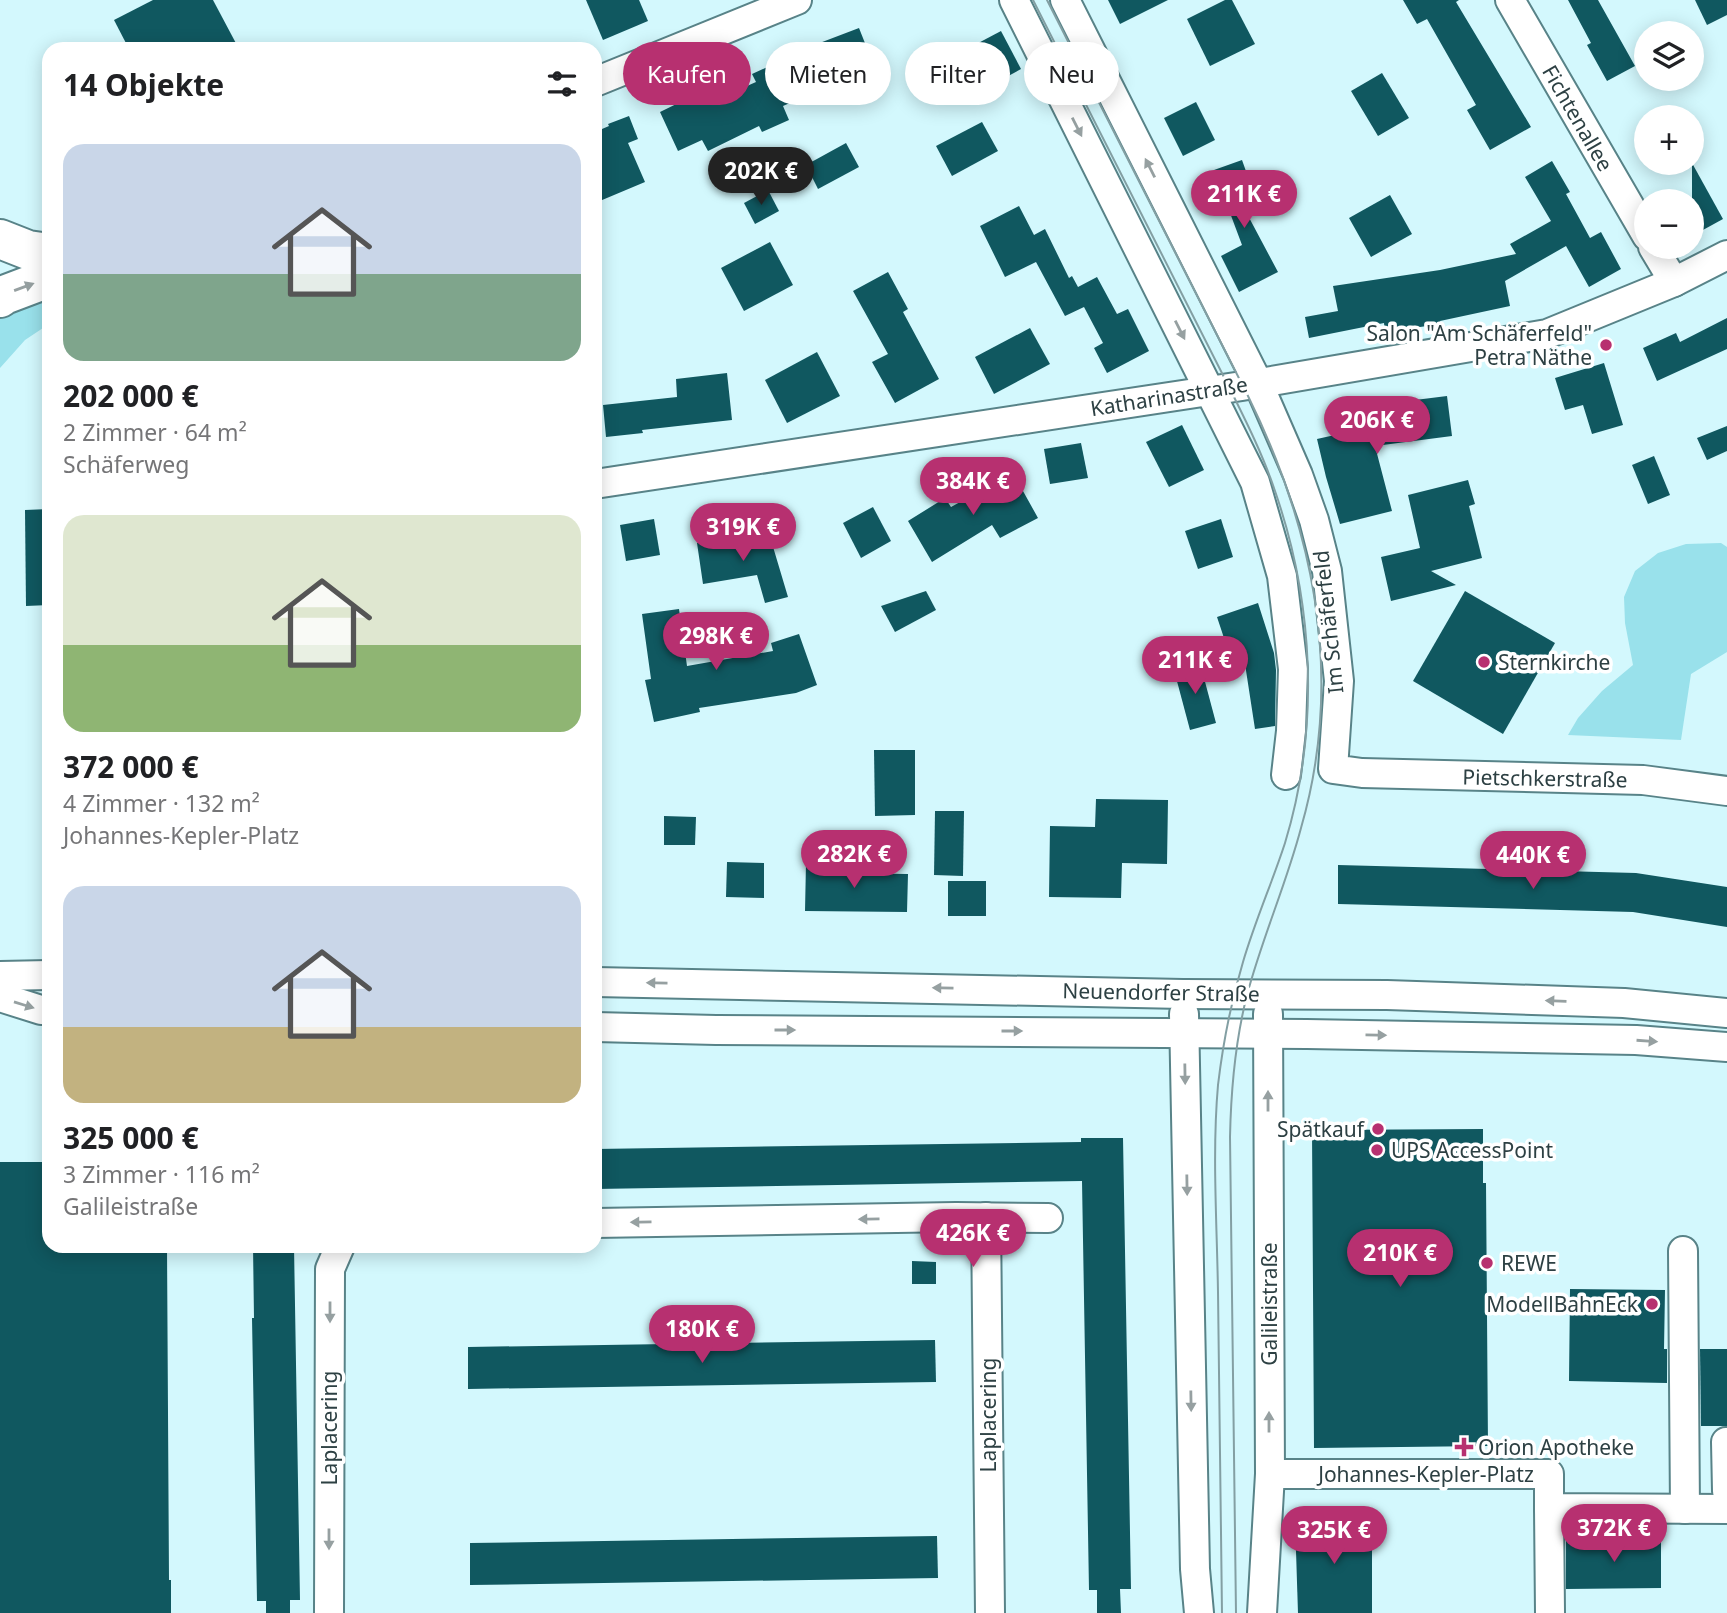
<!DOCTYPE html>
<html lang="de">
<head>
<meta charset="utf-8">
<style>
	:root { --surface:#fff; --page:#f6f6f6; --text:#202124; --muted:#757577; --accent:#b73070 }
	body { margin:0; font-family:"Noto Sans",sans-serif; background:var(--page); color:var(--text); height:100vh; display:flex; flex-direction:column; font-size:26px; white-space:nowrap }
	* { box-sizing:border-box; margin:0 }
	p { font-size:23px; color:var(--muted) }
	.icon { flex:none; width:38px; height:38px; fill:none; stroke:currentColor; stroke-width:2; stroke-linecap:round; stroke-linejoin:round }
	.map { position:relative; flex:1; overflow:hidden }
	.panel { position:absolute; left:42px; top:42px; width:560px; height:1211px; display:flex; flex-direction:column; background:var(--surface); border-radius:21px; box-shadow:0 4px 18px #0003 }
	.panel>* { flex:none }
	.guide { position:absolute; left:623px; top:42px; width:665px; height:63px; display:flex; gap:14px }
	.tools { position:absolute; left:1634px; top:21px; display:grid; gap:14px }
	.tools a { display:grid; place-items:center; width:70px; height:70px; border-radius:50%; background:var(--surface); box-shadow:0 4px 18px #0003; font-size:35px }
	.price { position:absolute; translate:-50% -60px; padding:0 16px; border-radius:24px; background:var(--accent); color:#fff; font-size:23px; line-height:46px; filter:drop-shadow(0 2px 4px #0008) }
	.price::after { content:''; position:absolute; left:50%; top:42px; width:21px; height:16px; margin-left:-10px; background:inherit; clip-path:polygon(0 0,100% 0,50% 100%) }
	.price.active { background:#222; color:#fff }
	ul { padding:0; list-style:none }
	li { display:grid; align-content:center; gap:14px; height:371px; padding:0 21px }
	li span { display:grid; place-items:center; height:217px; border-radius:21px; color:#555 }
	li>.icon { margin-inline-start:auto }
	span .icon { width:126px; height:126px; fill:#fffc; stroke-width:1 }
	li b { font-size:30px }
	h2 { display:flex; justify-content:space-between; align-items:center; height:84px; padding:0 21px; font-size:30px }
	.pill { padding:0 24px; border-radius:32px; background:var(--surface); box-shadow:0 4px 18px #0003; font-size:24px; line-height:63px }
	.pill.active { background:var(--accent); color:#fff }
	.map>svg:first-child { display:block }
	.green { fill:#99e1eb }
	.building { fill:#105860 }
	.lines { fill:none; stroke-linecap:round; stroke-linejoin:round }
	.minor-casing { stroke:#588388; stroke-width:32 }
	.highway-casing { stroke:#588388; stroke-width:42 }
	.minor { stroke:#fff; stroke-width:28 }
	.highway { stroke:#fff; stroke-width:38 }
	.tram { stroke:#839fa3; stroke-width:2 }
	.oneway { fill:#96a0a1 }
	.poi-dot { fill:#b73070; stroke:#fff; stroke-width:2.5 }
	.labels { text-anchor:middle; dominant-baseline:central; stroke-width:7; stroke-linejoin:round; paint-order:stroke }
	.street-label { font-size:21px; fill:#2d4043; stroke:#fff }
	.poi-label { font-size:21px; fill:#2d4043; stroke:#fff; text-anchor:start }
</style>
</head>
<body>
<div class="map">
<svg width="1727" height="1613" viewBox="0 0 1727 1613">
	<rect width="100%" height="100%" fill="#d3f8fd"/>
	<g class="green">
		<path d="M49,286V324L25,340L0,368V317L41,289Z"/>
		<path d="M1721,543L1727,547V652L1691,674L1681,740L1568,735L1578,718L1602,691L1633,665L1625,623L1624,597L1635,571L1658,553L1686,544Z"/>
	</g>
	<g class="building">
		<path d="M153,0H213L239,49H129L114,20Z"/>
		<path d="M586,0H639L648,21L603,40Z"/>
		<path d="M1108,0H1168L1120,24Z"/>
		<path d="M1225,0H1232L1255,44L1210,66L1187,19Z"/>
		<path d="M1403,0H1459L1456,2L1531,127L1490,150L1467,110L1476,105L1427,19L1417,24Z"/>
		<path d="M1568,0H1598L1635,66L1607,81L1587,45L1591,43Z"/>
		<path d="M1695,0H1727V15L1707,25Z"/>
		<path d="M859,28L876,71L839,85L837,82L783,106L789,120L762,132L759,126L708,151L702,140L678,151L660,112L707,89L713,101L756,82L752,74L817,44Z"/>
		<path d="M1001,31L1021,69L988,87L967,49Z"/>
		<path d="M1382,73L1409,118L1378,136L1351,91Z"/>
		<path d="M1196,102L1215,140L1183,156L1164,118Z"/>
		<path d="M629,116L638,139L628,143L645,182L595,203V132L609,126L608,124Z"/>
		<path d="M982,122L998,151L952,176L936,146Z"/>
		<path d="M846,143L859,167L818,189L806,165Z"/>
		<path d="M1242,160L1258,205L1245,210L1278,272L1239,292L1221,256L1242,245L1214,170Z"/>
		<path d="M1552,161L1570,192L1566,194L1590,238L1601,232L1621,269L1589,287L1566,246L1505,281L1510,306L1440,321L1441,324L1385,332L1384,323L1309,338L1305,317L1338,311L1333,286L1440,270L1516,254L1510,244L1551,221L1525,177Z"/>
		<path d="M1692,163L1723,219L1692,236Z"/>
		<path d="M768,190L779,211L755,224L744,203Z"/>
		<path d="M1390,195L1412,234L1371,257L1349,218Z"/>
		<path d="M1019,206L1034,235L1045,229L1069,278L1072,276L1078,287L1097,277L1117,314L1128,309L1149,351L1107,373L1094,348L1103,343L1084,307L1065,316L1036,262L1005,277L980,226Z"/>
		<path d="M770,242L793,285L744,311L721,268Z"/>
		<path d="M888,272L908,309L903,312L939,379L895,403L872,362L888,354L853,291Z"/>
		<path d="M1727,318V349L1657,381L1643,348L1676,333L1680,342Z"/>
		<path d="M1030,328L1050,364L994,394L975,357Z"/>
		<path d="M817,352L840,396L787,423L765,380Z"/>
		<path d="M1604,363L1623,425L1592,434L1583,405L1565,410L1555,378Z"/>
		<path d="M727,373L732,420L642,430L643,433L606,437L603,405L677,397L676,379Z"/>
		<path d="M1447,396L1452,436L1375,446L1392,511L1340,524L1326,477L1317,439L1393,422L1391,403Z"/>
		<path d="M1182,425L1204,470L1169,487L1146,442Z"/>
		<path d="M1727,426V451L1707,460L1697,438Z"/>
		<path d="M1081,443L1088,478L1050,484L1044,449Z"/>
		<path d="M1654,456L1670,495L1648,504L1632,465Z"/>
		<path d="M1013,473L1038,518L1000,538L992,525L932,562L908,521L945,498L951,507Z"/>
		<path d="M1468,480L1475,504L1469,506L1482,558L1431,571L1456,585L1391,601L1381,557L1420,548L1408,495Z"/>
		<path d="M873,507L891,541L861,558L843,523Z"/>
		<path d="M49,509V605L26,606L25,510Z"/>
		<path d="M654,519L660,555L626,561L620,525Z"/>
		<path d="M1221,519L1233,557L1198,569L1185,531Z"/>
		<path d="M768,530L788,597L765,603L757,575L703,584L697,543L737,536V540Z"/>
		<path d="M926,591L936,610L895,632L881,606Z"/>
		<path d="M1465,591L1555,643L1503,734L1413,681Z"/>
		<path d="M1258,603L1274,653L1276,670L1275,726L1255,729L1245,664L1234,668L1217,617Z"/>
		<path d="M679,609L687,666L773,651L771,643L799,634L817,685L796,693L699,708L700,712L654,722L645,680L651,679L642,614Z"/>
		<path d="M1200,663L1216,723L1190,730L1174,670Z"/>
		<path d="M874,750H915V815L875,816Z"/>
		<path d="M1096,799L1168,800L1167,864L1122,863L1121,898L1049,897L1050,826L1095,827Z"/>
		<path d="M935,811H964L963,876L934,875Z"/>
		<path d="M664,816L696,817L695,845H664Z"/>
		<path d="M727,862L764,863V898L726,897Z"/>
		<path d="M806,863L842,864V873L908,874L907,912L805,911Z"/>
		<path d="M1338,865L1636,873L1727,887V927L1633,912L1338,904Z"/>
		<rect x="948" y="881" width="38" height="35"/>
		<path d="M1483,1129V1183H1486L1488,1446L1314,1448L1312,1130Z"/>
		<path d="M1081,1138H1123L1131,1589H1120L1121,1613H1097V1590H1089L1082,1181L595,1189V1149L1081,1142Z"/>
		<path d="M0,1162H49V1246H167L169,1580H171V1613H0Z"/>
		<path d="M253,1246H294L300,1600H290V1613H266V1601H257L252,1318H254Z"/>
		<path d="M912,1261L936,1262V1284H912Z"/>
		<path d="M1570,1289L1665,1290L1664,1349H1667V1383L1569,1381Z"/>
		<path d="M935,1340L936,1382L468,1389V1347Z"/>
		<path d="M1700,1349H1727V1426H1701Z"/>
		<path d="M1372,1518V1613H1298L1295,1520Z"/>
		<path d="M937,1536L938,1578L470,1585V1543Z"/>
		<path d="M1661,1538V1588L1566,1589V1540Z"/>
	</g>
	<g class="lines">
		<g class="minor-casing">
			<g id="minor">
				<path d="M1014,0L1255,482L1282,576L1293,669L1291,731L1286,775"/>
				<path d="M1065,0L1258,383L1298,475L1314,520L1327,571L1339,681L1333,769L1362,773L1643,780L1727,791"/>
				<path d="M1510,0L1647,236"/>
				<path d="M595,82L797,0"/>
				<path d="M1653,247L1674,282"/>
				<path d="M595,484L1242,386L1547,334L1674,282L1727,255"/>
				<path d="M0,976L49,975"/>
				<path d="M595,982L1183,994L1387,995L1624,1003L1727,1013"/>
				<path d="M0,997L41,1010H49"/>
				<path d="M1184,1014L1195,1569L1199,1613"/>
				<path d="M595,1027L716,1030L1307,1034L1636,1040L1727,1047"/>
				<path d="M986,1217L990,1613"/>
				<path d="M595,1223L956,1217L1048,1218"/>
				<path d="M1683,1251L1685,1509"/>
				<path d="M1726,1442L1727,1491"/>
				<path d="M1270,1474H1549V1508L1727,1509"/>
				<path d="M1549,1508L1550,1613"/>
				<path d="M329,1613L330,1269L340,1246"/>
				<path d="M1262,1613L1270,1474L1268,1014"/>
			</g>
		</g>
		<g class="highway-casing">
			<g id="highway">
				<path d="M0,239L28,250L49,253"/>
				<path d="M0,298L4,295L49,278"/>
			</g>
		</g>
		<use href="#minor" class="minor"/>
		<use href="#highway" class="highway"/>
		<g class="tram">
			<path d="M1033,0L1229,387C1246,421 1263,455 1275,491C1314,604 1320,728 1285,843C1272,883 1255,921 1243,962C1231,1002 1223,1043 1218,1085C1212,1153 1217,1224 1218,1292C1220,1399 1221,1506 1222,1613"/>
			<path d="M1047,0L1248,396C1315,532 1344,679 1301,828C1286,885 1262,938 1247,995C1235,1042 1231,1089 1230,1137L1236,1613"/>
		</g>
	</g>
	<defs><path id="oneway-solid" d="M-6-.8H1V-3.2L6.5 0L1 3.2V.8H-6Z" transform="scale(1.75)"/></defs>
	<g class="oneway">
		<use href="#oneway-solid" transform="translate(1077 127) rotate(63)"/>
		<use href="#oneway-solid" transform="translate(1150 168) rotate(-117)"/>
		<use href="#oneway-solid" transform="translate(24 287) rotate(-20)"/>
		<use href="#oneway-solid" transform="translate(1180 330) rotate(63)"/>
		<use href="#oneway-solid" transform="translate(657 983) rotate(-179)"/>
		<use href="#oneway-solid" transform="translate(943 988) rotate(-179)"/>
		<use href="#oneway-solid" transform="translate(1556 1001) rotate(-178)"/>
		<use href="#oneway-solid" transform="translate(24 1005) rotate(17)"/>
		<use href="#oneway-solid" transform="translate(785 1030)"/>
		<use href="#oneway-solid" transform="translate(1012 1031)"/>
		<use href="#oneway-solid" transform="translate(1376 1035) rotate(1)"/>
		<use href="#oneway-solid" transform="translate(1647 1041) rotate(4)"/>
		<use href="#oneway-solid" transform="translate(1185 1074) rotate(89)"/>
		<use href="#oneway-solid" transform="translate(1268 1101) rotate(-90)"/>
		<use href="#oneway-solid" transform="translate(1187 1185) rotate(89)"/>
		<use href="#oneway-solid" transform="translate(869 1219) rotate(179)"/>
		<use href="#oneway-solid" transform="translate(641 1222) rotate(179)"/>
		<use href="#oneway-solid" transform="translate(330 1312) rotate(90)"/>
		<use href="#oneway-solid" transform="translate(1191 1401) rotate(89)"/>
		<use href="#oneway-solid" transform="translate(1269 1422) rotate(-90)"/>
		<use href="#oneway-solid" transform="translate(329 1539) rotate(90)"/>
	</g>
	<g class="poi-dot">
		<circle cx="1606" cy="345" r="7"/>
		<circle cx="1484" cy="662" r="7"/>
		<circle cx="1378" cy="1129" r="7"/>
		<circle cx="1377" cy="1150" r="7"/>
		<circle cx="1487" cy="1263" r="7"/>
		<circle cx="1652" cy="1304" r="7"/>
		<path d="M1460.5 1436.5h7v7h7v7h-7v7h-7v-7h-7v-7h7z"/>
	</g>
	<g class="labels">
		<g class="street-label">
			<text transform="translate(1578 118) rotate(60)">Fichtenallee</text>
			<text transform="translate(1169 396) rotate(-9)">Katharinastraße</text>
			<text transform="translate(1328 622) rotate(-96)">Im Schäferfeld</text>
			<text transform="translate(1545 778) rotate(1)">Pietschkerstraße</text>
			<text transform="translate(1161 992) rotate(1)">Neuendorfer Straße</text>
			<text transform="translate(1269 1304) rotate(-90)">Galileistraße</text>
			<text transform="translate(988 1415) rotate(-90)">Laplacering</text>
			<text transform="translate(329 1428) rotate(-90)">Laplacering</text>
			<text x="1426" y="1474">Johannes-Kepler-Platz</text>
		</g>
		<g class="poi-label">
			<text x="1592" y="333" text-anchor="end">Salon "Am Schäferfeld"<tspan x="1592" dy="24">Petra Näthe</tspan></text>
			<text x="1498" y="662">Sternkirche</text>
			<text x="1364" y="1129" text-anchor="end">Spätkauf</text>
			<text x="1391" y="1150">UPS AccessPoint</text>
			<text x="1501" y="1263">REWE</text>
			<text x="1638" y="1304" text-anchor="end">ModellBahnEck</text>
			<text x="1478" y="1447">Orion Apotheke</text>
		</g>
	</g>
</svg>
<div class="tools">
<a><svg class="icon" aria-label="layers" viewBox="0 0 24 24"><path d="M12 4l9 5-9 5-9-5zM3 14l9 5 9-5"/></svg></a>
<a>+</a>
<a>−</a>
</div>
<b class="price active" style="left:761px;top:207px">202K €</b>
<b class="price" style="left:1244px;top:230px">211K €</b>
<b class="price" style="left:1377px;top:456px">206K €</b>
<b class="price" style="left:973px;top:517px">384K €</b>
<b class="price" style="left:743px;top:563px">319K €</b>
<b class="price" style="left:716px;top:672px">298K €</b>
<b class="price" style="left:1195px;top:696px">211K €</b>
<b class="price" style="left:854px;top:890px">282K €</b>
<b class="price" style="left:1533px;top:891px">440K €</b>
<b class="price" style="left:973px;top:1269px">426K €</b>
<b class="price" style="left:1400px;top:1289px">210K €</b>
<b class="price" style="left:702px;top:1365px">180K €</b>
<b class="price" style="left:1614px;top:1564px">372K €</b>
<b class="price" style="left:1334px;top:1566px">325K €</b>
<div class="guide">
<a class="pill active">Kaufen</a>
<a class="pill">Mieten</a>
<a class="pill">Filter</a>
<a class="pill">Neu</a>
</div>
<section class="panel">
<h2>14 Objekte<svg class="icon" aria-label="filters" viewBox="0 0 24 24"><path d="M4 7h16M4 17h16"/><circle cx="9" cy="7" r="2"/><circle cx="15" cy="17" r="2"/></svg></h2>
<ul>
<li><span style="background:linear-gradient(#c9d6e8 60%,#7fa58c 0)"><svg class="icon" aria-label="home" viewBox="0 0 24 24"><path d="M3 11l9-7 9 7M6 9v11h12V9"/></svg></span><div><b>202 000 €</b><p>2 Zimmer · 64 m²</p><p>Schäferweg</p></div></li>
<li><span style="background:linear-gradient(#dfe7d0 60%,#8fb573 0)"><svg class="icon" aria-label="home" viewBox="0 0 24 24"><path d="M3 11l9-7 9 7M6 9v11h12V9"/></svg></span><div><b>372 000 €</b><p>4 Zimmer · 132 m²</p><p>Johannes-Kepler-Platz</p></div></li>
<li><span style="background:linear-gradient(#c9d6e8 65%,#c2b280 0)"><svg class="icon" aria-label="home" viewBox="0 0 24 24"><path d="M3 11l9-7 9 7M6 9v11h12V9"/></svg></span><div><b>325 000 €</b><p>3 Zimmer · 116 m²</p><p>Galileistraße</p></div></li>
</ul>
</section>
</div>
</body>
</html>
